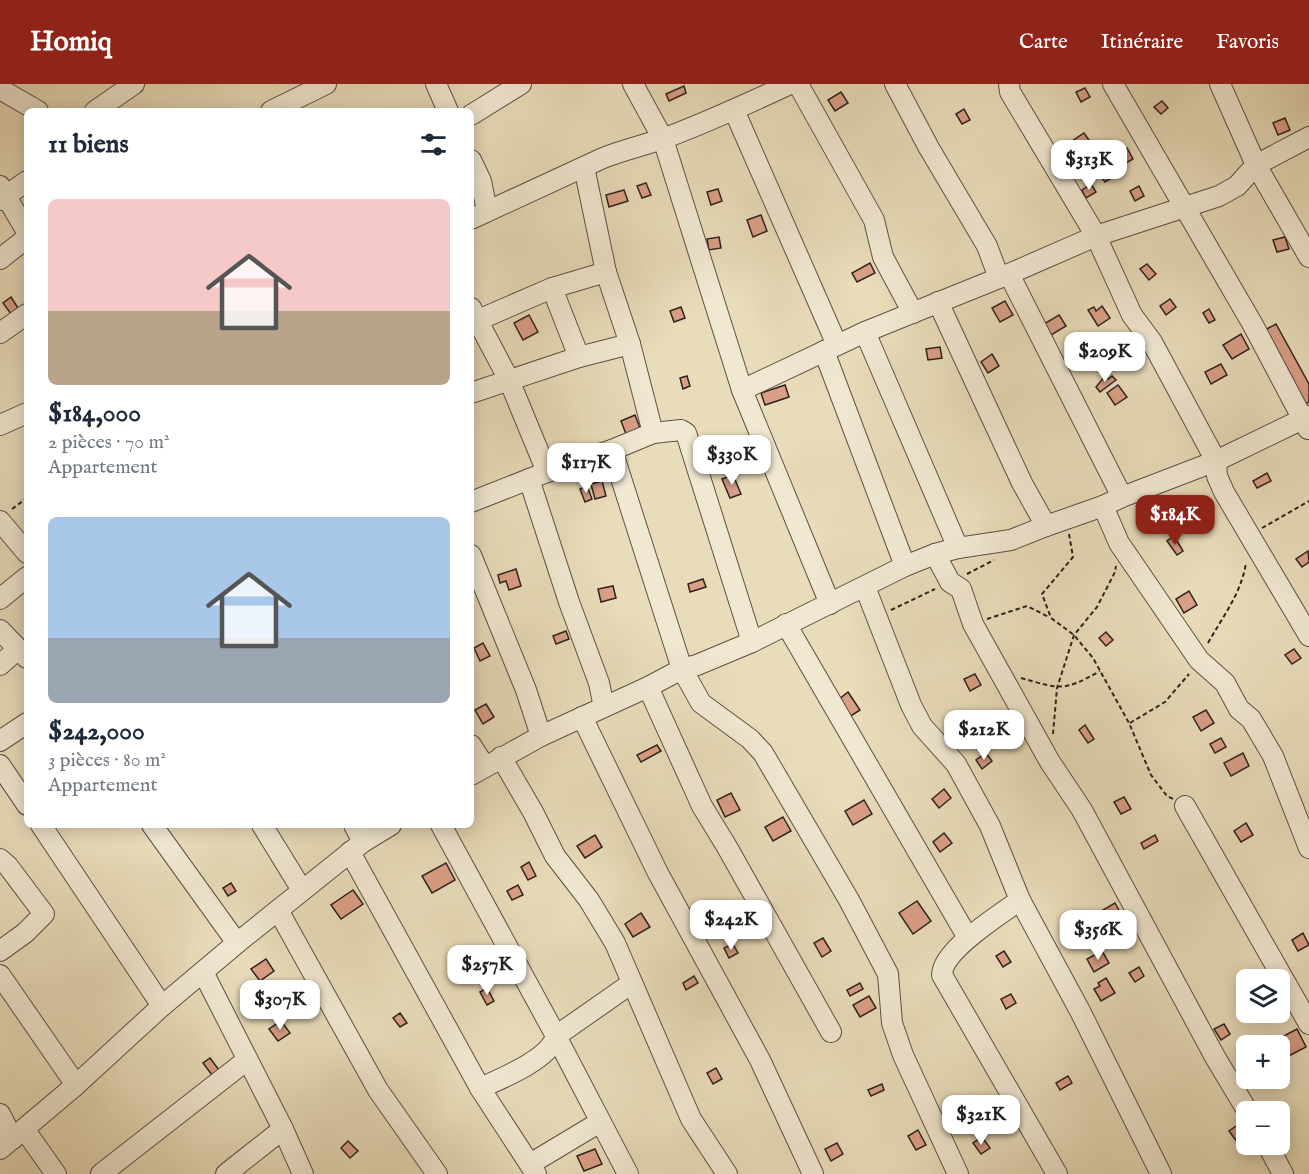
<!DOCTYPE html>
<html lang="fr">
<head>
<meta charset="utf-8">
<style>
	:root { --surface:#fff; --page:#f2f2f3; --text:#1f2937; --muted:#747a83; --accent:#8f2418 }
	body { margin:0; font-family:"IM FELL English",serif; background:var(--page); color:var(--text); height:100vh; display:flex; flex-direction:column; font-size:22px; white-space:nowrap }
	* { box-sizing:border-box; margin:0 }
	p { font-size:20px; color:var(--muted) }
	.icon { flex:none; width:33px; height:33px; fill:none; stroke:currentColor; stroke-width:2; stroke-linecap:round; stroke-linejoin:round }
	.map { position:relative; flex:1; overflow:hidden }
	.side { position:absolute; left:24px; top:24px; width:450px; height:720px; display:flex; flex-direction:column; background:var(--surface); border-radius:9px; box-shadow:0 3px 15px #0003 }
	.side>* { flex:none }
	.fabs { position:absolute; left:1236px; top:885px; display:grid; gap:12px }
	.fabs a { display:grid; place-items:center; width:54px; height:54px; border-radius:9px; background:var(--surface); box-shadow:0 3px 15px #0003; font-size:30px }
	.price { position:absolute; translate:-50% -51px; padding:0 14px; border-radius:12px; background:#fff; color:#222; font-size:20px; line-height:39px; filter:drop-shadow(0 2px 3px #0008) }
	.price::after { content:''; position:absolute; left:50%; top:36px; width:18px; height:14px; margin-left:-9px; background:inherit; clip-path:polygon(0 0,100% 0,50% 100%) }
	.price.active { background:var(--accent); color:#fff }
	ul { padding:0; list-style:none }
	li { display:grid; align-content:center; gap:12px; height:318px; padding:0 24px }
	li span { display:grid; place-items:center; height:186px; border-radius:9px; color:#555 }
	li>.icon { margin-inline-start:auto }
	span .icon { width:108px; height:108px; fill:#fffc; stroke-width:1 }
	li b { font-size:26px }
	h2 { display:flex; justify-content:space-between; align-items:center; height:72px; padding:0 24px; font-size:26px }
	header { display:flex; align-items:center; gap:36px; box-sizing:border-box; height:84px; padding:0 30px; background:var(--accent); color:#fff }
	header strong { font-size:28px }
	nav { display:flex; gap:33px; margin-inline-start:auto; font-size:21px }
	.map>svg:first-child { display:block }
	.building { fill:#da9f87; stroke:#2e221d; stroke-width:1.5 }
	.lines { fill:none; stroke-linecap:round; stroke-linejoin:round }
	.minor-casing { stroke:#5d5044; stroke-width:22 }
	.path { stroke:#2e221d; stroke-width:2; stroke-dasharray:4.5 3; stroke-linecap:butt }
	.minor { stroke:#f1e8d2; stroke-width:20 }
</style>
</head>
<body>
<header>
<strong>Homiq</strong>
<nav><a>Carte</a><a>Itinéraire</a><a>Favoris</a></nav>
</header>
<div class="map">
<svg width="1309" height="1090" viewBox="0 0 1309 1090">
	<rect width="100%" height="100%" fill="#e9dcba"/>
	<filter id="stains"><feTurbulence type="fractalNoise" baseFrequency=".00333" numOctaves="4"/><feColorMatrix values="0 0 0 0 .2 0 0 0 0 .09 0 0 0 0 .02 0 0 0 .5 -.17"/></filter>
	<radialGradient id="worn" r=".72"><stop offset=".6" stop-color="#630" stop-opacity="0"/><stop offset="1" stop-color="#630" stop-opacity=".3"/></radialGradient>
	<g class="building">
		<path d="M684,2L686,9L669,17L666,10Z"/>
		<path d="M1085,4L1090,13L1081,18L1076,8Z"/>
		<path d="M841,8L848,19L835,27L828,16Z"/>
		<path d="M1162,17L1168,24L1161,30L1154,23Z"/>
		<path d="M964,25L970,36L962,40L956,30Z"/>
		<path d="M1285,34L1290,46L1278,51L1273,39Z"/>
		<path d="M1084,49L1093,62L1078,72L1069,59Z"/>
		<path d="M1127,64L1133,75L1121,82L1115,70Z"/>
		<path d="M1103,76L1113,93L1105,98L1093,82Z"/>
		<path d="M646,99L651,111L642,114L637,102Z"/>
		<path d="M1091,100L1096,108L1086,114L1082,106Z"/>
		<path d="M1139,102L1144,112L1135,117L1130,107Z"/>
		<path d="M718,105L722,117L711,121L707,108Z"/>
		<path d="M624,106L628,117L609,123L606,111Z"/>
		<path d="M761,131L767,147L753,153L747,136Z"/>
		<path d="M719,153L721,164L709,166L707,155Z"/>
		<path d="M1285,153L1289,165L1277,168L1273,156Z"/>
		<path d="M870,179L875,189L857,198L852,189Z"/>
		<path d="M1147,180L1156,190L1149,196L1140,185Z"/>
		<path d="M11,213L18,224L11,230L3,219Z"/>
		<path d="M1170,215L1176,223L1166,231L1160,222Z"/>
		<path d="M1005,217L1013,231L1000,238L992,224Z"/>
		<path d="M1102,222L1110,234L1098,242L1088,226L1094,223L1096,227Z"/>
		<path d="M681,223L685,234L674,238L670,227Z"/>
		<path d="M1209,225L1215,236L1209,239L1203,229Z"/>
		<path d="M529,231L538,248L523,256L514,239Z"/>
		<path d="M1059,231L1066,242L1051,251L1044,240Z"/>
		<path d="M1276,240L1309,300V318L1304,321L1263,247Z"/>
		<path d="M1241,250L1249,265L1232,275L1223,261Z"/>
		<path d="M940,263L942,274L928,276L926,265Z"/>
		<path d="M992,270L999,282L988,289L981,278Z"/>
		<path d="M1221,280L1227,291L1211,300L1205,288Z"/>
		<path d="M687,292L690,302L683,305L680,294Z"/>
		<path d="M1105,292L1108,295L1112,292L1116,296L1100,308L1096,303Z"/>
		<path d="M785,301L789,313L765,321L761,309Z"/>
		<path d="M1118,301L1127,313L1115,321L1107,309Z"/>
		<path d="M635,331L640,344L626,350L621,337Z"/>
		<path d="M1267,389L1271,397L1257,404L1253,397Z"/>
		<path d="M733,391L741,410L730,414L722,395Z"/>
		<path d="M602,397L606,412L595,415L591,400Z"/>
		<path d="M587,402L592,415L585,418L580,405Z"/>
		<path d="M1174,452L1183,467L1177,471L1167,457Z"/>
		<path d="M1308,467L1309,478L1302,483L1296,475Z"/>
		<path d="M516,485L521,502L509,506L506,497L500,499L498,491Z"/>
		<path d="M703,495L706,503L690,508L688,500Z"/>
		<path d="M613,502L616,514L601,518L598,505Z"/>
		<path d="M1189,507L1197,521L1184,529L1176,515Z"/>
		<path d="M566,547L569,555L556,560L553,552Z"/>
		<path d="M1106,548L1113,556L1106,562L1099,554Z"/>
		<path d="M483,559L490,572L480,577L474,564Z"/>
		<path d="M1294,565L1301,574L1292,580L1285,571Z"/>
		<path d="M975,590L981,601L970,607L964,595Z"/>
		<path d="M848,608L860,626L849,633L838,616Z"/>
		<path d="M486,620L494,633L483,640L475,626Z"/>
		<path d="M1206,626L1214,639L1201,647L1193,633Z"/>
		<path d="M1085,641L1094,655L1088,659L1079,646Z"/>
		<path d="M965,642L970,651L956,659L951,650Z"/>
		<path d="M1012,648L1019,656L1011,664L1004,657Z"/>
		<path d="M1221,654L1226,663L1215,669L1210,660Z"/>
		<path d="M657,661L661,667L641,678L637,671Z"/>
		<path d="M986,669L992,677L982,685L976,676Z"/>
		<path d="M1243,669L1249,682L1231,692L1224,679Z"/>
		<path d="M944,705L951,714L939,724L932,715Z"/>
		<path d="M731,709L740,726L725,733L717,716Z"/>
		<path d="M1124,713L1131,725L1121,730L1114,718Z"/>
		<path d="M864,716L872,730L853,741L845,727Z"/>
		<path d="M783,733L791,747L773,757L765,743Z"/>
		<path d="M1246,739L1253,751L1241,758L1234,747Z"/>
		<path d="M944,749L952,759L940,768L933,758Z"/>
		<path d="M595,751L602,763L585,774L577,762Z"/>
		<path d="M1155,751L1158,757L1144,765L1141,759Z"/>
		<path d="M529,778L536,792L528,796L521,783Z"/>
		<path d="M446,779L455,796L432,809L422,792Z"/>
		<path d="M231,799L236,807L228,812L223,804Z"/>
		<path d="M518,801L523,811L512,816L507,807Z"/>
		<path d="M353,806L363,820L341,835L331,821Z"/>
		<path d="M917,817L931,837L913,850L899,829Z"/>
		<path d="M1115,819L1121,830L1109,836L1103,826Z"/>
		<path d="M641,829L650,843L633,853L625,840Z"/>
		<path d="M1303,849L1309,861L1298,867L1292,856Z"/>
		<path d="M823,854L831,867L822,873L814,859Z"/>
		<path d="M733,860L738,869L729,874L724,864Z"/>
		<path d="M1004,867L1011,878L1003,883L996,872Z"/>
		<path d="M1102,867L1109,879L1094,888L1087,875Z"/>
		<path d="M266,875L274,887L260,897L251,885Z"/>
		<path d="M1139,883L1144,892L1135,898L1129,889Z"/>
		<path d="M694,892L698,899L686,906L683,899Z"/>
		<path d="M1106,894L1115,909L1101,917L1094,905L1100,902L1098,899Z"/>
		<path d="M860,899L863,905L850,912L847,906Z"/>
		<path d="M487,904L494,917L487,921L480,908Z"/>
		<path d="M1011,910L1016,919L1006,925L1001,915Z"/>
		<path d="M869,912L876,924L860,933L853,921Z"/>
		<path d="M400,929L407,939L400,943L393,934Z"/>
		<path d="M281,937L290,949L278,957L269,945Z"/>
		<path d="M1224,940L1230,950L1221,956L1214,945Z"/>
		<path d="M1297,945L1306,963L1285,974L1276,956Z"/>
		<path d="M210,974L219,986L212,991L203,979Z"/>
		<path d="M716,984L722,995L713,1000L707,989Z"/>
		<path d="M1068,992L1072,999L1060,1006L1056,999Z"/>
		<path d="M882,1000L884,1006L871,1012L868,1006Z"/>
		<path d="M1245,1036L1246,1052L1237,1058L1229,1047Z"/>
		<path d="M918,1046L926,1061L916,1066L908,1052Z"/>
		<path d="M982,1053L990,1064L981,1070L973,1059Z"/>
		<path d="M348,1057L358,1067L350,1074L341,1064Z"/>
		<path d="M837,1059L843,1070L831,1077L825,1065Z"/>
		<path d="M595,1065L602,1080L584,1087L577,1072Z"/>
	</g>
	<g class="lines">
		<g class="minor-casing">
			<g id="minor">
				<path d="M436,0L448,27"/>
				<path d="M633,0L663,55L742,306L830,520"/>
				<path d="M798,0L874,136L883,173L913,229"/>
				<path d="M895,0L929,64L987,162L999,194"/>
				<path d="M1009,0L1010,8L1096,152L1132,231L1152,258L1216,377L1217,392L1224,408L1309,552"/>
				<path d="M1113,0L1253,241L1308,345"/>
				<path d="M1220,0L1256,81L1309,173"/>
				<path d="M0,5L38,27"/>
				<path d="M734,26L837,261"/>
				<path d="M95,27L134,0"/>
				<path d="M271,27L326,0"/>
				<path d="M471,31L521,0"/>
				<path d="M471,76L481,97L487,127"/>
				<path d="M584,83L606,188L630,260L653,349"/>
				<path d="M0,102L27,148"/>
				<path d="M0,116L27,97"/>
				<path d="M471,135L603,74C623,66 645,61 665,54C708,38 749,19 790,0"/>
				<path d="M0,175L27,154"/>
				<path d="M1009,190L1122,413"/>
				<path d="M552,204L579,273"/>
				<path d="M938,218L1022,399L1046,442"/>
				<path d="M471,224L509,296L547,388"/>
				<path d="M476,237L552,204L606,188"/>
				<path d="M865,248L958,464"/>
				<path d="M0,249L27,230"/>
				<path d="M824,267L905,482"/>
				<path d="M742,306L865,248L1009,190L1096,152L1219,112L1237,102L1256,81L1309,53"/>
				<path d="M471,309L579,273L630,260"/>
				<path d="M0,341L27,329"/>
				<path d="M612,366L653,349L681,346L686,349L752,558"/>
				<path d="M529,395L569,518L599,599L604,623"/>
				<path d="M471,418L547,388L612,366L682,585L701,619L750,655L763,669L849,816L888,890L892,939L903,971L958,1090"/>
				<path d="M1103,422L1119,459L1199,576L1225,599L1239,625L1251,635L1273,672L1309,764"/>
				<path d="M0,437L27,469"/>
				<path d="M935,470L950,498L961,505L973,540L1050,678L1082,726L1215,973L1248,1028"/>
				<path d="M471,471L526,606L541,652"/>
				<path d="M865,503L911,621L922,642L956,680L990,742L1020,816L1080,927L1161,1090"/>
				<path d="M0,515L27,493"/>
				<path d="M786,540L968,854"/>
				<path d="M0,546L27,574"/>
				<path d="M0,581L18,565"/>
				<path d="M648,603L702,722L727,763L831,948"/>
				<path d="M582,633L658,789L760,976L813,1090"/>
				<path d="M0,657L27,639"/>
				<path d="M471,661L485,683"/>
				<path d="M501,673L533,728L555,772L589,816L615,859L691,1035L727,1090"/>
				<path d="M0,681L27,721"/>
				<path d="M471,691L541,652L648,603L682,585L697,581L752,558L905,482L935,470L958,464L1011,456L1046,442L1103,422L1122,413L1216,377L1309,332"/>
				<path d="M1185,722L1309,940"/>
				<path d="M41,741L162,922"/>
				<path d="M152,741L237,859"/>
				<path d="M262,741L302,806"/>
				<path d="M354,741L363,758"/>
				<path d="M441,741L556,952L628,1090"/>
				<path d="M350,768L480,1004L536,1090"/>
				<path d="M0,775L8,782L44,830L25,849L0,867"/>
				<path d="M1020,816C1001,830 942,866 942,891L1057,1090"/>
				<path d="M278,826L378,1006L437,1090"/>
				<path d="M203,888L283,1045L303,1090"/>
				<path d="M0,891L76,1001"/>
				<path d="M480,1004C501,995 550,975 556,952L632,899"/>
				<path d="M0,1030L13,1055"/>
				<path d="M24,1045L56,1090"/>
				<path d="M1267,1060L1283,1090"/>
				<path d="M0,1065L76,1001L162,922L237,859L363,758L391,741"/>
				<path d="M530,1080L600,1038"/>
				<path d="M101,1090L247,976"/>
				<path d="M226,1090L283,1045"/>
			</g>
		</g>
		<g class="path">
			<path d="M12,425L27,414"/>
			<path d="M1262,444L1309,417"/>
			<path d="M1069,450L1073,473L1042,510L1051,534L1074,551L1093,574L1129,639L1151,691L1167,712L1173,715"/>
			<path d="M967,490L994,476"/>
			<path d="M891,526L935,505"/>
			<path d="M987,535L1027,522L1049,533"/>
			<path d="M1208,559C1223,532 1241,510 1246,479"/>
			<path d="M1021,594C1060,605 1063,608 1100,587"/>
			<path d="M1130,639L1165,618L1189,590"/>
			<path d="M1053,650L1057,604L1074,551L1097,523L1115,488L1116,482"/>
		</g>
		<use href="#minor" class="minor"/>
	</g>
	<rect width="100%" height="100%" filter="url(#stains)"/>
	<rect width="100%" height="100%" fill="url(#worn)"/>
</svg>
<div class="fabs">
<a><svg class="icon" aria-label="layers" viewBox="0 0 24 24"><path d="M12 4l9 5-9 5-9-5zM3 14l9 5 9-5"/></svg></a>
<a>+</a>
<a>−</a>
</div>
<b class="price" style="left:1089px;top:107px">$313K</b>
<b class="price" style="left:1105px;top:299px">$209K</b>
<b class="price" style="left:732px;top:402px">$330K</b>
<b class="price" style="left:586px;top:410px">$117K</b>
<b class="price active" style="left:1175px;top:462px">$184K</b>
<b class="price" style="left:984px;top:677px">$212K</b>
<b class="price" style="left:731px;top:867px">$242K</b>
<b class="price" style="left:1098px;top:877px">$356K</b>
<b class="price" style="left:487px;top:912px">$257K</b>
<b class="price" style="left:280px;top:947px">$307K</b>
<b class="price" style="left:981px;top:1062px">$321K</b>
<section class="side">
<h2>11 biens<svg class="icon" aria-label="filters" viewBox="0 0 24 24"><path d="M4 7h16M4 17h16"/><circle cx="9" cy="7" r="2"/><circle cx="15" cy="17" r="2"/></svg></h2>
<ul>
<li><span style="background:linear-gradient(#f6c9c9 60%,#b9a48a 0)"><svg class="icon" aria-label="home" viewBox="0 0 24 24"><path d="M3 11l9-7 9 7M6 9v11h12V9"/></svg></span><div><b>$184,000</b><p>2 pièces · 70 m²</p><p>Appartement</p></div></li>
<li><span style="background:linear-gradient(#a9c7e8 65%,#9aa5b1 0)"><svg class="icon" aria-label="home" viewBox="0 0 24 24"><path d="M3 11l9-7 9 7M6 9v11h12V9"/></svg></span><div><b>$242,000</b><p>3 pièces · 80 m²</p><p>Appartement</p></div></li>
</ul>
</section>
</div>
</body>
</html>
